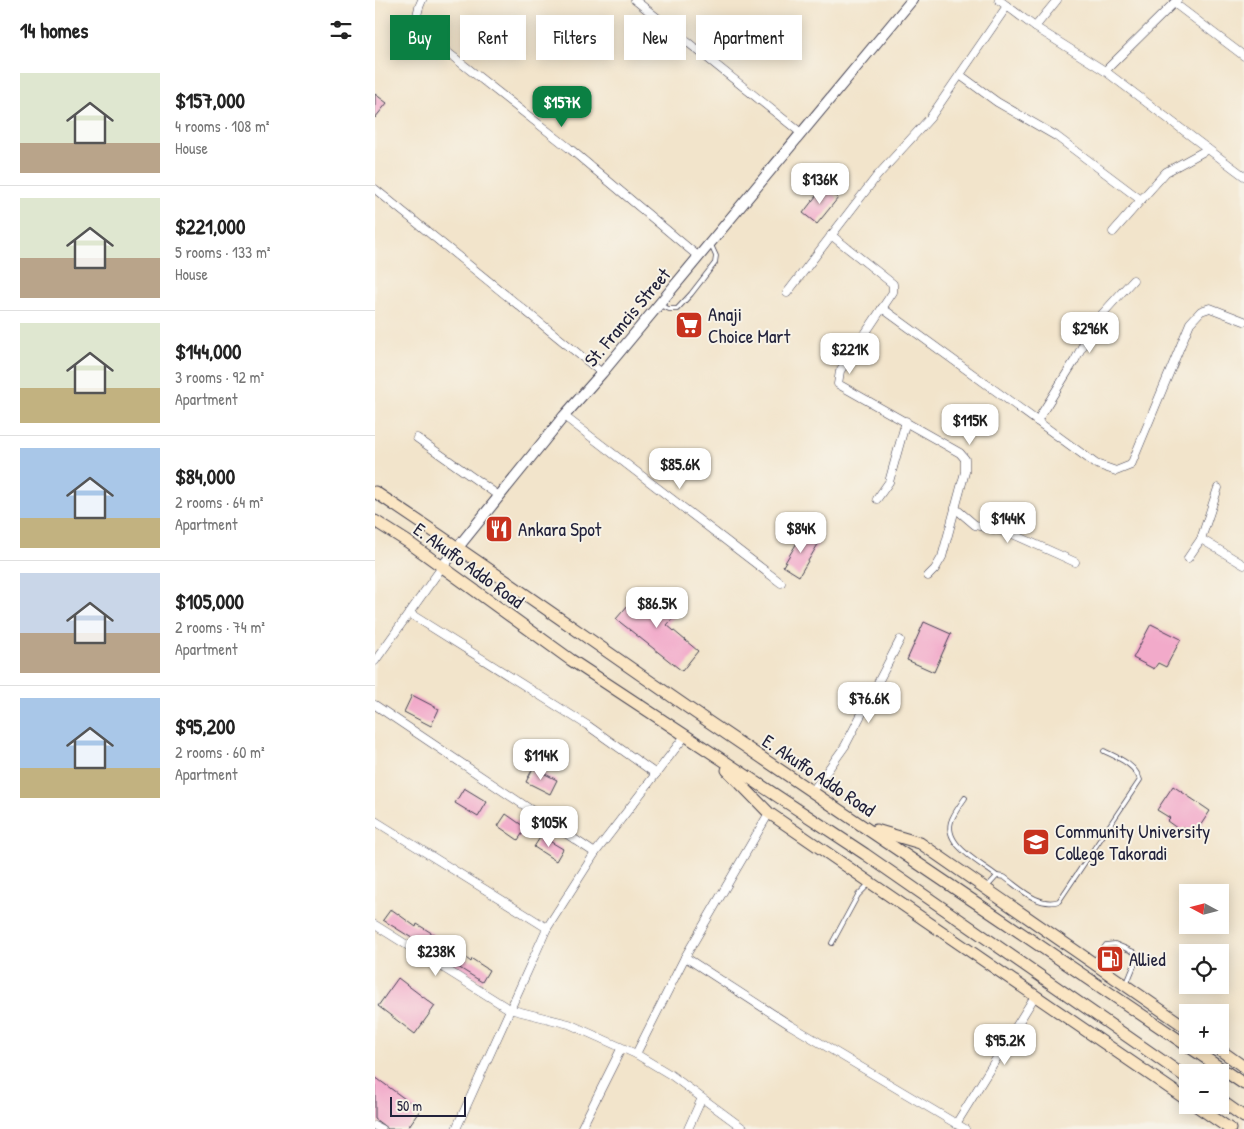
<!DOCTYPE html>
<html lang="en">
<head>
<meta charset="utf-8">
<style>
	:root { --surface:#fff; --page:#f6f6f6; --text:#222; --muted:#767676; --line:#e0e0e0; --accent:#0b8043 }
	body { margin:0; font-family:"Patrick Hand",sans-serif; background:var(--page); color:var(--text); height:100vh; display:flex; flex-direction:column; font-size:19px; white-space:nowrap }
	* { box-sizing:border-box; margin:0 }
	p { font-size:16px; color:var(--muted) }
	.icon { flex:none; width:28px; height:28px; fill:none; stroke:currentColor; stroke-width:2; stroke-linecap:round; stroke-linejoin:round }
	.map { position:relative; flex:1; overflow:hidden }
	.panel { display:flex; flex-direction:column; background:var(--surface); width:375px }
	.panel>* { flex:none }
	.banner { position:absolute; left:15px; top:15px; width:475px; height:45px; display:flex; gap:10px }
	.needle { width:32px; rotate:277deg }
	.fabs { position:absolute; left:804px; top:884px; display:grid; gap:10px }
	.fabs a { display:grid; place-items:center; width:50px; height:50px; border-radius:0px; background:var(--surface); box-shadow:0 2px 12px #0003; font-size:25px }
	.scale { position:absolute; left:15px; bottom:12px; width:76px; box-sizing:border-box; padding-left:5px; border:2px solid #22223b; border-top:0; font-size:14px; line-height:18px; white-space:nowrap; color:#22223b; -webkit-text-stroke:4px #f7f3e8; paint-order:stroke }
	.price { position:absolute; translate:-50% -42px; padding:0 11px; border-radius:10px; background:#fff; color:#222; font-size:16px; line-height:32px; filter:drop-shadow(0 1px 2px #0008) }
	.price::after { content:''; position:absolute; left:50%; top:30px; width:15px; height:11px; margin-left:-8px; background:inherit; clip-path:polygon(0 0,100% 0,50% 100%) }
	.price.current { background:var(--accent); color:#fff }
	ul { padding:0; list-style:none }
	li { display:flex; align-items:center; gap:15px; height:125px; padding:0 20px }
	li+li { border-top:1px solid var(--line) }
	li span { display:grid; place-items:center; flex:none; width:140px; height:100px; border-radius:0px; color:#555 }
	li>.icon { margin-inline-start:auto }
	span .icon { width:60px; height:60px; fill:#fffc; stroke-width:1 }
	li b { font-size:21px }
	h2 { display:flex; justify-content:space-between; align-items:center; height:60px; padding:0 20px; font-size:21px }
	.tag { padding:0 18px; border-radius:0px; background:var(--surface); box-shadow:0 2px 12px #0003; font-size:18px; line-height:45px }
	.tag.current { background:var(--accent); color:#fff }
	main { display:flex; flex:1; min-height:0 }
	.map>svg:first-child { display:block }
	.building { fill:#f2aaca }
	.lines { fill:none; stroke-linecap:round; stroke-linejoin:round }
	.service-casing { stroke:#413f51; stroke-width:5.5 }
	.minor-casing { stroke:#413f51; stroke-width:9 }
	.tertiary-casing { stroke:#413f51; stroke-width:12 }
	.secondary-casing { stroke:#413f51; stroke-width:13 }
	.service { stroke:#fff; stroke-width:4 }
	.minor { stroke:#fff; stroke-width:8 }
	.tertiary { stroke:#fff; stroke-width:10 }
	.secondary { stroke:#fbe6c4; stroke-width:11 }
	.labels { text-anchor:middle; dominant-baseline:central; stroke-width:4; stroke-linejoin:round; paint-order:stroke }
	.poi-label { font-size:19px; fill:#22223b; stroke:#f7f3e8; text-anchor:start }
	.street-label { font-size:19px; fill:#22223b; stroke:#f7f3e8 }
</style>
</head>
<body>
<main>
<section class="panel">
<h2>14 homes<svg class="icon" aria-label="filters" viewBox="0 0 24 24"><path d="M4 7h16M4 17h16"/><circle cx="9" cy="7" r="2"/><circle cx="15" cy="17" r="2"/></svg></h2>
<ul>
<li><span style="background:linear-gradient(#dfe7d0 70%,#b9a48a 0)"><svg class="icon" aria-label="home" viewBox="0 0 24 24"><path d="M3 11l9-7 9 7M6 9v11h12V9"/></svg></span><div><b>$157,000</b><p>4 rooms · 108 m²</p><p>House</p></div></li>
<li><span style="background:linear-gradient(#dfe7d0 60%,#b9a48a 0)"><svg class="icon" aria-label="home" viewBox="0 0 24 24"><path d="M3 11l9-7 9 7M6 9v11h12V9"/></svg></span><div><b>$221,000</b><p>5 rooms · 133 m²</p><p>House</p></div></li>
<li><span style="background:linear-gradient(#dfe7d0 65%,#c2b280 0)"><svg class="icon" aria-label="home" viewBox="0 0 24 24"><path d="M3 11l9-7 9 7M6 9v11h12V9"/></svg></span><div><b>$144,000</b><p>3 rooms · 92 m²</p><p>Apartment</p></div></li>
<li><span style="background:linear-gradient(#a9c7e8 70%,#c2b280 0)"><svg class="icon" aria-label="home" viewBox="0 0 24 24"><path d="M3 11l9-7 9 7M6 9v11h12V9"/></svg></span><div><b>$84,000</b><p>2 rooms · 64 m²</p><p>Apartment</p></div></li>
<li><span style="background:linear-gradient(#c9d6e8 60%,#b9a48a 0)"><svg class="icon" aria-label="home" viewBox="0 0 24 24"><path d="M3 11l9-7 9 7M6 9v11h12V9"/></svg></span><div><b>$105,000</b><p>2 rooms · 74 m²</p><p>Apartment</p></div></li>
<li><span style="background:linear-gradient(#a9c7e8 70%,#c2b280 0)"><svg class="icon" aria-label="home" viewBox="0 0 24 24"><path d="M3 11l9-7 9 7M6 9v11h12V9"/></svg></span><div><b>$95,200</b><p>2 rooms · 60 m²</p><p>Apartment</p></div></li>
</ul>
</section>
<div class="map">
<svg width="869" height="1129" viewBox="0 0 869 1129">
	<rect width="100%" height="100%" fill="#f7f3e8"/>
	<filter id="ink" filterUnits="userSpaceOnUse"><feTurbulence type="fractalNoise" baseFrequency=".02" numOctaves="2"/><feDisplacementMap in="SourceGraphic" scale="10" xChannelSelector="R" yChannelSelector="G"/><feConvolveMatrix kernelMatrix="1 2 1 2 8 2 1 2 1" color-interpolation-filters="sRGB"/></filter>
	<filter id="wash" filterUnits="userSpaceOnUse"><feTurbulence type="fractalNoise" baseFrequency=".0096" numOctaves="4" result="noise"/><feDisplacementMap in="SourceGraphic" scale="20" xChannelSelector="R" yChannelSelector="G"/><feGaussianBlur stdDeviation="1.12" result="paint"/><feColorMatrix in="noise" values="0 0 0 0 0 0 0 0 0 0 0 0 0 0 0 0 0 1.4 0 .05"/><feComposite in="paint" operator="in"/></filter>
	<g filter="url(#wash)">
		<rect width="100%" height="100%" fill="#f2e4cb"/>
		<g id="blocks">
			<g class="building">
				<path d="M0,94L12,103L0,118Z"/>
				<path d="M448,187L463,198L442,224L428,213Z"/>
				<path d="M429,531L445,541L424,576L408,566Z"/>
				<path d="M267,589L300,616L292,625L323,651L307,671L241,619Z"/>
				<path d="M549,622L576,634L559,672L532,660Z"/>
				<path d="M776,624L806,639L791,667L783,663L779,669L758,658Z"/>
				<path d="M37,695L64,709L56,726L29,712Z"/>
				<path d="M158,768L182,780L175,794L151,782Z"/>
				<path d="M798,786L835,811L819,835L808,827L806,831L792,821L795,818L782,810Z"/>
				<path d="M89,788L112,802L103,817L80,803Z"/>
				<path d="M131,814L151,828L143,840L123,826Z"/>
				<path d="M166,836L188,849L181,861L159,847Z"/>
				<path d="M16,909L41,927L42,924L68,940L96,962L97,959L114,970L107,982L8,920Z"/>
				<path d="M23,978L60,1006L40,1034L3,1006Z"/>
				<path d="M0,1077L45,1110L32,1129H13L0,1119Z"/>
			</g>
		</g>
	</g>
	<g filter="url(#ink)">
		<use href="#blocks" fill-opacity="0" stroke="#413f51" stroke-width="1"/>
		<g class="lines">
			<g class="service-casing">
				<g id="service">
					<path d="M284,305L294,309H302L316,294L340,263L341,256L336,245"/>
					<path d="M590,798C585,805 580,812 577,819C566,844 606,863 622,876"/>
					<path d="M612,887L622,876L629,877C645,888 663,908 684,901L765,780C760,764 743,758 729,751"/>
					<path d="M457,943L483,895L494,884"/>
					<path d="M719,962L731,945L740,944L759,952L761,961L752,983"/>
				</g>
			</g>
			<g class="minor-casing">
				<g id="minor">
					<path d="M47,0C41,13 40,21 48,33L194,148L324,257"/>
					<path d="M260,0L426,133"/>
					<path d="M624,0L660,27L730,71L802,0"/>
					<path d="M799,3L869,56"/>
					<path d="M660,27L682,0"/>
					<path d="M730,71L833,149"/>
					<path d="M585,75L622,102L681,136L766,200L738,232"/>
					<path d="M0,189L227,373"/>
					<path d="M766,200L791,172L833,149L869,176"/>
					<path d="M456,235L518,284V292L465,371L463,384L585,453L590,459V472L567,557L560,569L553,576"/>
					<path d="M412,293L502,176L555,118L632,6"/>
					<path d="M507,308L721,464L741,471L756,465L815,323L826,311L835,308L869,321"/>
					<path d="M189,416L406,583"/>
					<path d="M662,421L700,360L720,322L758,280"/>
					<path d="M42,438L124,496"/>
					<path d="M843,488L826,539L869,565"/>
					<path d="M502,499L514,482L531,421"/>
					<path d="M580,508L600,525L633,532L700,562"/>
					<path d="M813,558L826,539"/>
					<path d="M34,613L212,725L281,774"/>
					<path d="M0,661L67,567"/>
					<path d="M0,705L220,853"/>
					<path d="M437,792L470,746L525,640"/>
					<path d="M0,821L172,928"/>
					<path d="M0,925L134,1009L194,1024L261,1054"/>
					<path d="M310,957L415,1025L590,1129"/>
					<path d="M581,1124L660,996"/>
					<path d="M0,1126L6,1129"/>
					<path d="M81,1129L172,928L220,853L310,736"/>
					<path d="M206,1129L246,1049"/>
					<path d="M313,1129L327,1098"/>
					<path d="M369,1129L296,1075L261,1054L310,957L394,813"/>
				</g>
			</g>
			<g class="tertiary-casing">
				<path id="tertiary" d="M67,567L189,416L227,373L537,0"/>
			</g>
			<g class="secondary-casing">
				<g id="secondary">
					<path d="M0,492C112,566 220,644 331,720C510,842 690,962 869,1084"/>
					<path d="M0,521L33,542L196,660L490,854L812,1078"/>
					<path d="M352,770L394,813L812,1100"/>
					<path d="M501,830L545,843L812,1028"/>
					<path d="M838,1045L869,1067"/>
					<path d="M845,1100L869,1117"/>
					<path d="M820,1105L855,1129"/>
				</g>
			</g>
			<use href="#service" class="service"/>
			<use href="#minor" class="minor"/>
			<use href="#tertiary" class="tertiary"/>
			<use href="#secondary" class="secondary"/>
		</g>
	</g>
	<defs>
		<g id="supermarket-square" transform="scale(1.4375)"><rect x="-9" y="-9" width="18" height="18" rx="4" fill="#c8321e" stroke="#f7f3e8"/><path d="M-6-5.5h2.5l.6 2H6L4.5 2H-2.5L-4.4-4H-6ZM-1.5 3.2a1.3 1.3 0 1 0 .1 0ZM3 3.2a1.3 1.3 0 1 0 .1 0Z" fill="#fff"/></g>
		<g id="restaurant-square" transform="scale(1.4375)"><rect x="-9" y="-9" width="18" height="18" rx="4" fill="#c8321e" stroke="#f7f3e8"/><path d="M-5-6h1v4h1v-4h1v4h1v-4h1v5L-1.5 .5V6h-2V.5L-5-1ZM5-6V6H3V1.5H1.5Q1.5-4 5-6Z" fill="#fff"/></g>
		<g id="university-square" transform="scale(1.4375)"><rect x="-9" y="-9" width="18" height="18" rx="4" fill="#c8321e" stroke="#f7f3e8"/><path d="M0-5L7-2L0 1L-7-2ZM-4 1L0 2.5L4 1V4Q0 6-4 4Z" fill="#fff"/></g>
		<g id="fuel-square" transform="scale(1.4375)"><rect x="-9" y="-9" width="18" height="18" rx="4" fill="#c8321e" stroke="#f7f3e8"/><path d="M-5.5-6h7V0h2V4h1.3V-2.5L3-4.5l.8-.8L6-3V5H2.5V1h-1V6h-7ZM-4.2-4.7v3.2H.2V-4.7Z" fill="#fff"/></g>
	</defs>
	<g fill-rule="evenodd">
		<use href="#supermarket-square" x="314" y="325"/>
		<use href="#restaurant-square" x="124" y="529"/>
		<use href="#university-square" x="661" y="842"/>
		<use href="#fuel-square" x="735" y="959"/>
	</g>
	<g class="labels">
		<g class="poi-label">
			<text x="333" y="314">Anaji<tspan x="333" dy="22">Choice Mart</tspan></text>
			<text x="143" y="529">Ankara Spot</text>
			<text x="680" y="831">Community University<tspan x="680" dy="22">College Takoradi</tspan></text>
			<text x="754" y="959">Allied</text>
		</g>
		<g class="street-label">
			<text transform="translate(252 317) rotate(-50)">St. Francis Street</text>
			<text transform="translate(94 565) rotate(36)">E. Akuffo Addo Road</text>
			<text transform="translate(444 775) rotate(34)">E. Akuffo Addo Road</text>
		</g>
	</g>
</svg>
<div class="fabs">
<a><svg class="needle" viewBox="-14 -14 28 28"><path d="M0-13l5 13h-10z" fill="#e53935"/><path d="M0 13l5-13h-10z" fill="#767676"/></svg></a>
<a><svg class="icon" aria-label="locate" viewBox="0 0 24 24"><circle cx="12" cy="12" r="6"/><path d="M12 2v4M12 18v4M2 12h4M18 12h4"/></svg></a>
<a>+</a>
<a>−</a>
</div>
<div class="scale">50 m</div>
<b class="price current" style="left:187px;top:128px">$157K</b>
<b class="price" style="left:445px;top:205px">$136K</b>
<b class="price" style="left:715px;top:354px">$296K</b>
<b class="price" style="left:475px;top:375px">$221K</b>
<b class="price" style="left:595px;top:446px">$115K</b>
<b class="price" style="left:305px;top:490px">$85.6K</b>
<b class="price" style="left:633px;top:544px">$144K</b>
<b class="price" style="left:426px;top:554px">$84K</b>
<b class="price" style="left:282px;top:629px">$86.5K</b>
<b class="price" style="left:494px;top:724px">$76.6K</b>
<b class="price" style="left:166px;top:781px">$114K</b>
<b class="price" style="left:174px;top:848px">$105K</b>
<b class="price" style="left:61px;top:977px">$238K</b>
<b class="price" style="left:630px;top:1066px">$95.2K</b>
<div class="banner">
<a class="tag current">Buy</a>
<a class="tag">Rent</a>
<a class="tag">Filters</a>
<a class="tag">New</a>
<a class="tag">Apartment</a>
</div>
</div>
</main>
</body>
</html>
